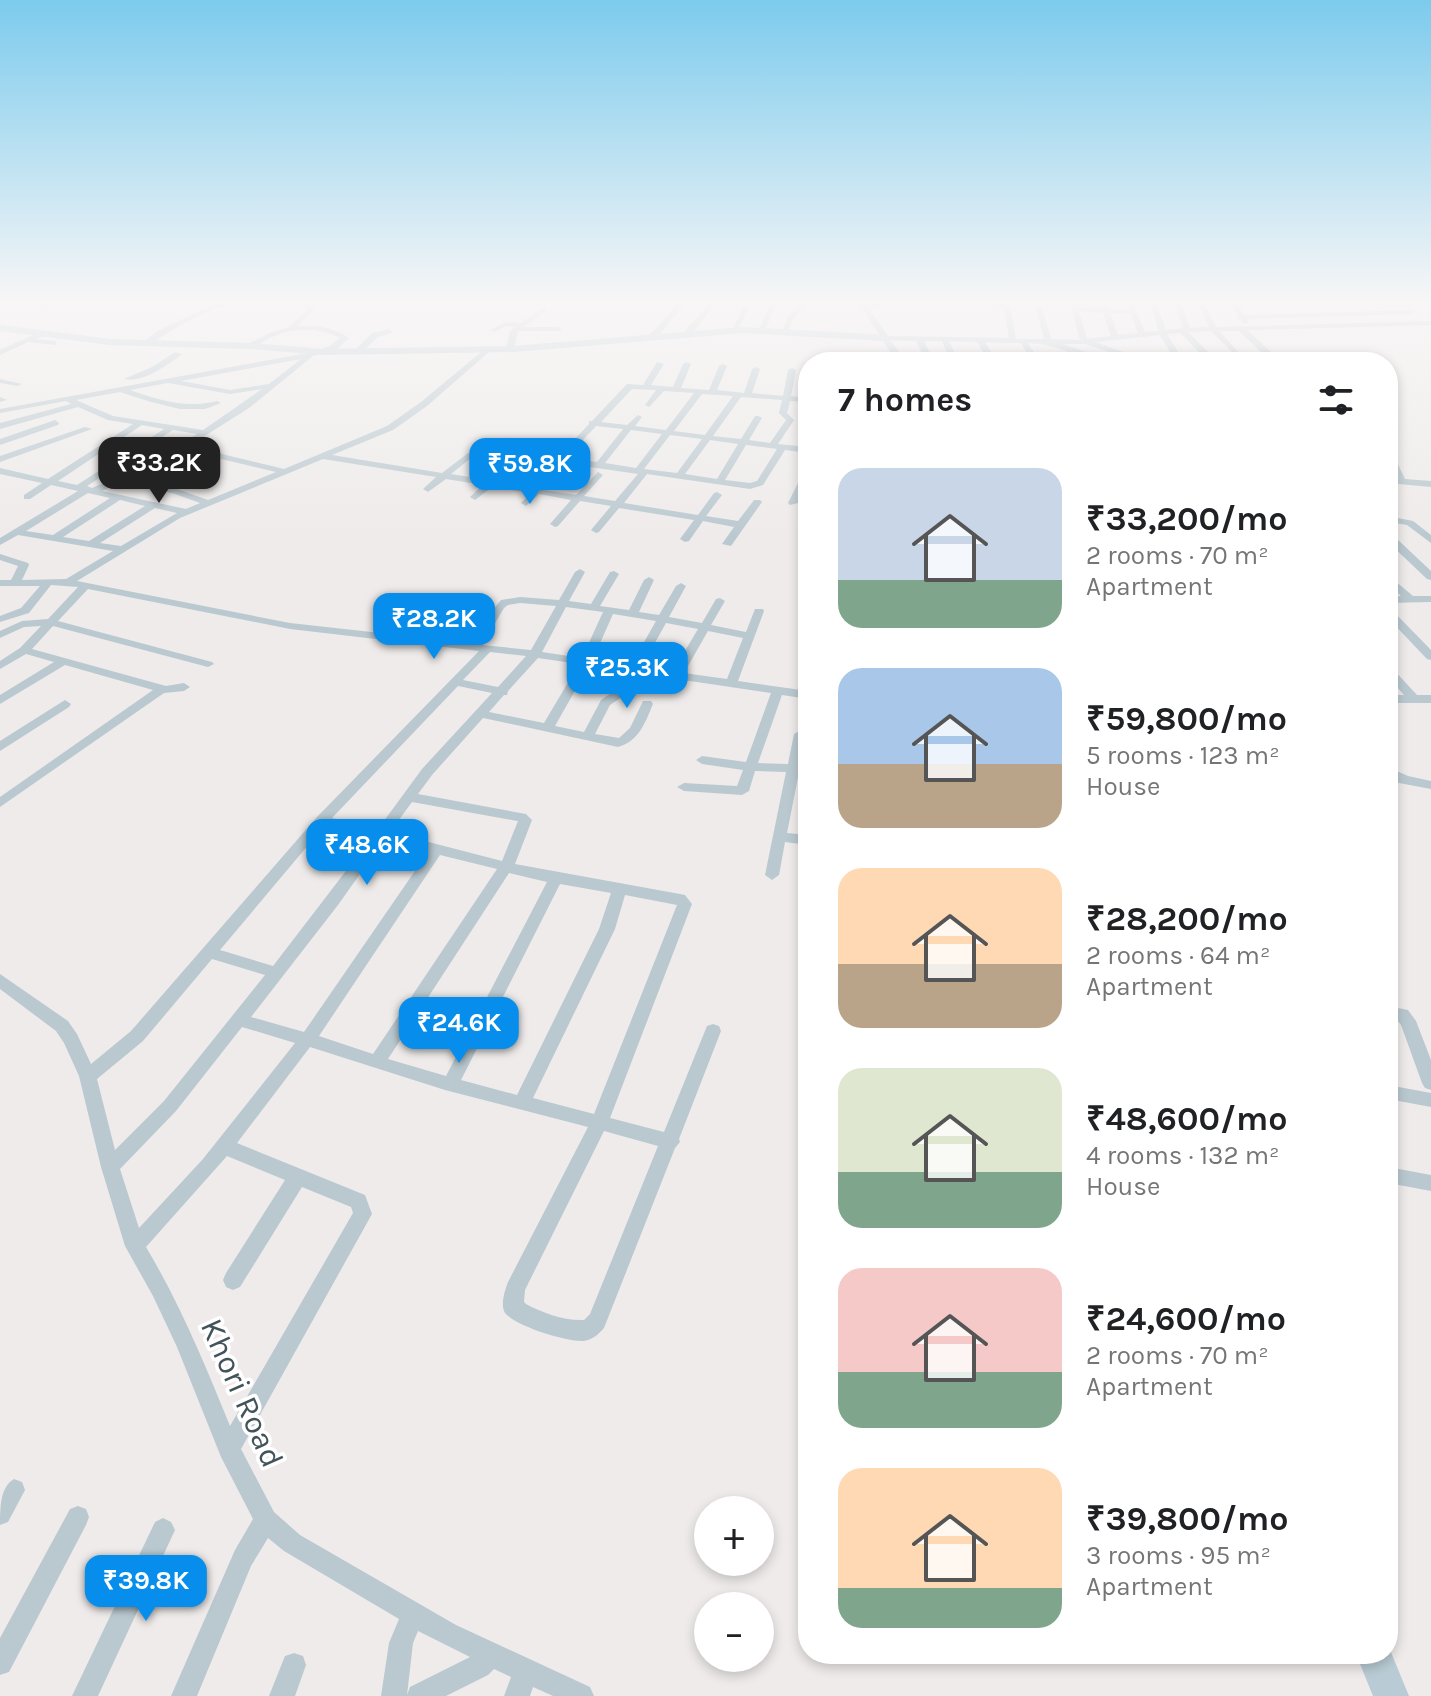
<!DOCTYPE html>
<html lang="en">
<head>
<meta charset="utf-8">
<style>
	:root { --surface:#fff; --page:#f2f2f2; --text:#202124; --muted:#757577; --accent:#078eed }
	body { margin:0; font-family:Karla,sans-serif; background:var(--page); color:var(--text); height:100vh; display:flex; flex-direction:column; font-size:30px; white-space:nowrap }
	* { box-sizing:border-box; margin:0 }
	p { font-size:26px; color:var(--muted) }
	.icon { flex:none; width:44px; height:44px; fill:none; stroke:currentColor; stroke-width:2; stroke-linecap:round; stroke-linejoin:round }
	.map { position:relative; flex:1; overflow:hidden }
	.sheet { position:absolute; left:798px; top:352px; width:600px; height:1312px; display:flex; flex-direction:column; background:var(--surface); border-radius:32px; box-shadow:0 4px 12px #0003 }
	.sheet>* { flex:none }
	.fabs { position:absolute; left:694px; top:1496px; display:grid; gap:16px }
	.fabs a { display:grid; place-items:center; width:80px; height:80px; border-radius:50%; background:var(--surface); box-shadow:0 4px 12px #0003; font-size:40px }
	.price { position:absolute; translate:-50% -68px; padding:0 18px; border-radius:16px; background:var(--accent); color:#fff; font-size:26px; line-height:52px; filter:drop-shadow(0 2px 4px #0008) }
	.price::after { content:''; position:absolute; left:50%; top:48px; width:24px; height:18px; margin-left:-12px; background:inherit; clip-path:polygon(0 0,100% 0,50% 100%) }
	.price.active { background:#222; color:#fff }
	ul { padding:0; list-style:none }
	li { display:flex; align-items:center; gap:24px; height:200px; padding:0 40px }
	li span { display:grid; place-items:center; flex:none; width:224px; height:160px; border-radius:24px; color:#555 }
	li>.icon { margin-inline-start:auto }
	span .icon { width:96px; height:96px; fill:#fffc; stroke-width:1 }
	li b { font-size:34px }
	h2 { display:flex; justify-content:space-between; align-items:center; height:96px; padding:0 40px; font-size:34px }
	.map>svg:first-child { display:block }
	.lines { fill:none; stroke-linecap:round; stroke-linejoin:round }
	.street { fill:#bac9d0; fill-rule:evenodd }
	.secondary { fill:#b9cbd4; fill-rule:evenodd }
	.labels { text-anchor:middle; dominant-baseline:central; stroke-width:7; stroke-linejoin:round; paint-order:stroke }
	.near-street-label { font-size:32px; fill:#42535a; stroke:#fff }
</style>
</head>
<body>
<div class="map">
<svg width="1431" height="1696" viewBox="0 0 1431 1696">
	<rect width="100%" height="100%" fill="#efebeb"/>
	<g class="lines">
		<g class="street">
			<path d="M48,300H55L46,308H42Z"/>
			<path d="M223,300H232L228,303L265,300C251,306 237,305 222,307C205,310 164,334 149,345L142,343L158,331Z"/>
			<path d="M291,300L310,303L314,311L297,326C316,325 333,327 349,338L336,350L313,356L249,408L189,446L284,469L387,426L421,402L486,348H489V352L427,406L393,430L332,455L442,473L468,453L471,454V458L451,474L488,480L511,461L515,464L497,482L535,488L556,469L561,472L544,490L576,495L598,472L603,475L584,496L615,501L638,474L569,464L560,455L589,424V421H592L627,384L643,385L657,362L664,364L651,385L673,387L683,364L687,362L691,364L681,388L709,390L719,366L723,364L727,366L717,390L744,393L752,369L756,367L760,369L752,393L783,396L788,370L792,368L796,370L791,396L808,398V402L790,401L787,413L794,420L778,444L808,447V453L785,450L763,485L750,489L647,474L624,503L698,515L714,493L717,492L722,495L706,516L738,521L754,500H760L762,502L731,546L722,544L734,527L703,521L689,541L685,542L680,539L694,520L619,508L599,532L596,533L591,530L611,506L580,501L558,526L555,527L550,524L571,500L539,494L526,506L521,503L531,493L492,487L475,500L470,497L483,485L446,479L428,492L423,489L436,477L323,459L180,518L77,581L290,623L471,643L487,617L501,600L520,597L559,600L575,572L580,569L585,572L569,601L591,604L610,572L614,571L619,574L600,606L629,610L644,580L649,577L654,580L639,612L659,615L676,586L681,583L686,586L669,617L702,623L716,599L720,598L725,601L711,625L746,632L755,609H763L764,611L738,681L808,691V699L782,695L758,763L788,764L794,734L808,726L801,764H808V772H799L787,833L808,835V845L785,842L779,875L772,880L765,875L786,772L755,771L749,791L742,795L684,791L677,787L684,783L737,786L743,770L702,764L696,760L702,756L746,762L771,693L643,674L635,688L610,705L595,734L619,738L630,728L643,701H651L653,704C645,723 639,741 618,747L483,718L432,775L418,794L526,814L532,820L515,864L680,894L685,895L692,904L610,1118L664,1132L707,1026L713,1024L719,1026L721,1031L679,1139L680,1142L675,1148L604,1328C598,1335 592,1340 583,1341C567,1342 515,1326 505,1313C500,1305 505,1290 508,1282L588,1127L445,1090L310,1047L237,1143L365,1195L372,1214L241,1449L274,1512L300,1535L456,1625L590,1687L594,1696H553L533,1687L530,1696H504L511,1677L494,1669L488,1675L446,1696H381L389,1643L399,1619L284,1551L268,1538L251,1566L197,1696H171L235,1550L253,1519L221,1457L177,1347L153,1296L125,1246L101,1167L79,1076L64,1043L56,1031L0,989V974L68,1021L77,1034L91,1064L131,1031L317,817L479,651L290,629L88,589L58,621L212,662L214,664L208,667L53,626L32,649L166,686L184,683L190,687L184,691L164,693L0,807V797L153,690L65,665L0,704V695L54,662L26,654L0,669V661L20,648L41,626L24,627L0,638V631L22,621L48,619L78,587L51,585L29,613L0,622V616L21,608L40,586H0V580H11L18,566L0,560V554L28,563L29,565L22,580L66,579L113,551L18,535L0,545V538L78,491L51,485L30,499H24V495L42,483L0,474V468L48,479L133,424L108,420L78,407L0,429V423L71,404L66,401L0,413V409L308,353L330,346L340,338C318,327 294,327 272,337C263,341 257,347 248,348V344L270,333L287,328L307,311L305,305ZM301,359L269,384L230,390L181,381ZM168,383L230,394L262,389L203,430L113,416L76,400L120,392L151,402L180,409H205L221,403L217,401C186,409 159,400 130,390ZM632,389L656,390L645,405L649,407L664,391L694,393L666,430L635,426L642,417L638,415L627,425L601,422ZM702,394L733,396L705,435L674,431ZM741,397L782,400L779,413L786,420L770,443L749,440L762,418L758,416H755L741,439L713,436ZM142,425L164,429L77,485L58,481ZM596,426L623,429L597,462L572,459L569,455ZM173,430L197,434L156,460L92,488L87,486ZM631,430L662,434L636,468L605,463ZM670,435L702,439L677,473L644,469ZM710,440L738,444L717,479L685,474ZM746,445L777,449L757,481L750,483L725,480ZM183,450L276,472L208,500L177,489L128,479L162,464ZM119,483L172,493L200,503L186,509L102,491ZM88,493L110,498L53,535L26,531ZM120,500L145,506L89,541L63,537ZM155,508L177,513L121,546L100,543ZM520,603L556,606L531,650L482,645L504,608L508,605ZM566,607L603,612L582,658L542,652ZM613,614L656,621L631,665L593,659ZM666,623L698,629L673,671L642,666ZM708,631L743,638L727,679L684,673ZM490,652L526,656L498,687L463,680ZM538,658L579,664L544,723L489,712L504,695H507L508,691ZM589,666L632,672L626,683L601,700L584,732L555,726ZM458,686L492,693L422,769L378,829L332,818ZM412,802L517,821H518L502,861L390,832ZM325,825L372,837L273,966L220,950ZM384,840L428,852L304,1032L251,1017L338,905ZM440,855L497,869L373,1054L319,1036ZM509,873L547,882L446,1076L388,1059ZM560,884L611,893L599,929L517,1095L461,1080ZM625,895L677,905L594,1114L533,1098L615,929ZM212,959L265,975L164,1101L115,1150L97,1079L143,1041ZM242,1027L295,1043L203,1159L139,1228L120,1169L176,1111ZM604,1131L658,1146L590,1314L584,1320C564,1321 543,1313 526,1304L524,1302L525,1290ZM227,1156L285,1180L226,1273L223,1280L226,1287L233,1290L240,1287L302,1187L351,1207L353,1213L230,1426C205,1364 180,1304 146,1247ZM418,1631L470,1657L410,1687L407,1695L413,1643Z"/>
			<path d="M681,300H688L656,339H650V335Z"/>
			<path d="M712,300H719L691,335H685V331Z"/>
			<path d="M747,300H753L737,332H731Z"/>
			<path d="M771,300H777L765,331L758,333Z"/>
			<path d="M804,300H864L868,306L891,300H902L870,310L888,336L1009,338L1004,308L973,305L976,303L1003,304V300H1009L1016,339H1044L1034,300H1040L1051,339L1080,340L1069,300H1075L1078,307L1102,308L1099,300H1105L1109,309L1129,310L1126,300H1132L1145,332L1159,331L1149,300H1155L1166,330L1183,328L1174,300H1180L1190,328L1209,327L1196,300H1202L1216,327L1431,321V325L1247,330L1272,353L1273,362H1265V356L1239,331H1219L1240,354L1236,356L1211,331L1188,332L1211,355L1231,362L1205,359L1181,333L1167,334L1184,362H1176L1160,335L1095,342L1151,362H1140L1085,344H1062L1117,362C1086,362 1059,344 1028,343L1040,362H1032L1021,343L985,342L997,362H989L977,342L949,341L959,362H951L942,341H924L934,362H926L916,341L883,340L860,305L809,303L794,318L787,334H781L788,317ZM1079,311L1103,313L1111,336L1087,339ZM1110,313L1131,314L1138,333L1118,335Z"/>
			<path d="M1229,300H1235L1244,315L1412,310L1415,312L1412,314L1247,319L1249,322L1245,324L1236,317L1238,315Z"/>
			<path d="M545,307L547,310L524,327H559L562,331H518L514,349L510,351L506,349L510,331L515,327L506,326L494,332L490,330L505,322L521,323Z"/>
			<path d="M389,329L392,333L378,337L361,353L354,351L372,333Z"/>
			<path d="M42,331L45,335L36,339L56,341V345L28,342L0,355V350Z"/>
			<path d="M175,352L182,354C168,365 141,384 124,379L152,367Z"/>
			<path d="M0,379L22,384L18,386L0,383Z"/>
			<path d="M0,397L7,400L0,402Z"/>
			<path d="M55,420L59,423L58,425L0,445V439Z"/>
			<path d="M85,427L92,429L0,462V456Z"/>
			<path d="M1388,449L1392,452L1405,479L1431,481V487L1388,483V477L1396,478L1388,462Z"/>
			<path d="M808,470V482L798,503L790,505L788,503L803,473Z"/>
			<path d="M1388,516L1413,521L1431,535V543L1407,525L1388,522Z"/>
			<path d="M1388,538H1396L1431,571V580L1427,579L1388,542Z"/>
			<path d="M1388,575L1413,596H1431V602L1388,603V597L1401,596L1388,584Z"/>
			<path d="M1388,609L1392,610L1431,650V660L1427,659L1388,618Z"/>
			<path d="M1388,667L1392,668L1417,695H1431V703H1388V695H1404L1388,677Z"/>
			<path d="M65,700L71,704L69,707L0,751V741Z"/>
			<path d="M1388,767L1408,776L1431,781V789L1399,783L1388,777Z"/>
			<path d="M1388,1006L1408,1010L1416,1021L1431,1060V1090L1425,1088L1422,1083L1401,1025L1397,1020L1388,1018Z"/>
			<path d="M1388,1085L1431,1093V1107L1388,1099Z"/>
			<path d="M1388,1167L1431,1175V1191L1388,1183Z"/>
			<path d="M14,1479L22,1482L25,1490L8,1522L0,1525C0,1508 0,1487 14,1479Z"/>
			<path d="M78,1506L86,1509L89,1517L86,1525L9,1672L0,1675V1638L70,1509Z"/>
			<path d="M163,1518L171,1522L175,1530L98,1696H72L155,1522Z"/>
			<path d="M294,1653L303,1656L306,1665L295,1696H269L285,1656Z"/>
		</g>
		<g class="secondary">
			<path d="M0,325L110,339L251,343L323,349L514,346L743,327L886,335L907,362H897L883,341L743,333L514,352L323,355L251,349L110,345L0,331Z"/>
			<path d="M1388,1645L1409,1696H1373L1356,1654H1388Z"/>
		</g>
	</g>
	<linearGradient id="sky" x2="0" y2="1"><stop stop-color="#7ccbed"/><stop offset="0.56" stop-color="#f8f6f6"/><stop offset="1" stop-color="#f8f6f6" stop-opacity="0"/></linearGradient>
	<rect width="1431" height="538" fill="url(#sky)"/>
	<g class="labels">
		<g class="near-street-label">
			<text transform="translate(242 1393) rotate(66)">Khori Road</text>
		</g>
	</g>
</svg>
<div class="fabs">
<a>+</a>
<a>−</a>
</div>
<b class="price active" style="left:159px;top:505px">₹33.2K</b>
<b class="price" style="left:530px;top:506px">₹59.8K</b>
<b class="price" style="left:434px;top:661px">₹28.2K</b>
<b class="price" style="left:627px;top:710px">₹25.3K</b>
<b class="price" style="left:367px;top:887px">₹48.6K</b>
<b class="price" style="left:459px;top:1065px">₹24.6K</b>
<b class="price" style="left:146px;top:1623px">₹39.8K</b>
<section class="sheet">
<h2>7 homes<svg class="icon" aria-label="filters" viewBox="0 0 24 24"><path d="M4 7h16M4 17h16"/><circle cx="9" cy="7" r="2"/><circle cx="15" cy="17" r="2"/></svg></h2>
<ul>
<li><span style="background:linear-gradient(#c9d6e8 70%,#7fa58c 0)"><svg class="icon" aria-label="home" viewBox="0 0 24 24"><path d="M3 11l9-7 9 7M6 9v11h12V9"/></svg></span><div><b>₹33,200/mo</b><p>2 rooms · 70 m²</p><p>Apartment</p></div></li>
<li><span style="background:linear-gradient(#a9c7e8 60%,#b9a48a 0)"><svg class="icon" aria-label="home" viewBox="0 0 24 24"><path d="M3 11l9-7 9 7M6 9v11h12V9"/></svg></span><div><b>₹59,800/mo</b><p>5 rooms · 123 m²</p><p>House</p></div></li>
<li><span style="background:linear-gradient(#ffd9b3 60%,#b9a48a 0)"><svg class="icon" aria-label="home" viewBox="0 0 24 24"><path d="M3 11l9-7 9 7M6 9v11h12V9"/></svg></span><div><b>₹28,200/mo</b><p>2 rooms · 64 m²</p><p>Apartment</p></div></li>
<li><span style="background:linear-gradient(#dfe7d0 65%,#7fa58c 0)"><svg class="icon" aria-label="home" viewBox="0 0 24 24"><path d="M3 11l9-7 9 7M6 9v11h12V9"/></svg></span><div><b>₹48,600/mo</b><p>4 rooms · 132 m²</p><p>House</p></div></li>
<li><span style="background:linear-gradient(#f6c9c9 65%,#7fa58c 0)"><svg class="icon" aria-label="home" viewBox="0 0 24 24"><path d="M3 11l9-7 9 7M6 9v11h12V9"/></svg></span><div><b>₹24,600/mo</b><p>2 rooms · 70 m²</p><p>Apartment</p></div></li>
<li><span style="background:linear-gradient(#ffd9b3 75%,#7fa58c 0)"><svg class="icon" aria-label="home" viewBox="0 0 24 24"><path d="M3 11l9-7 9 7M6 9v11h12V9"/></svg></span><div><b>₹39,800/mo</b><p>3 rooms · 95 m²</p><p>Apartment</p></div></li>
</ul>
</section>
</div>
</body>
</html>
